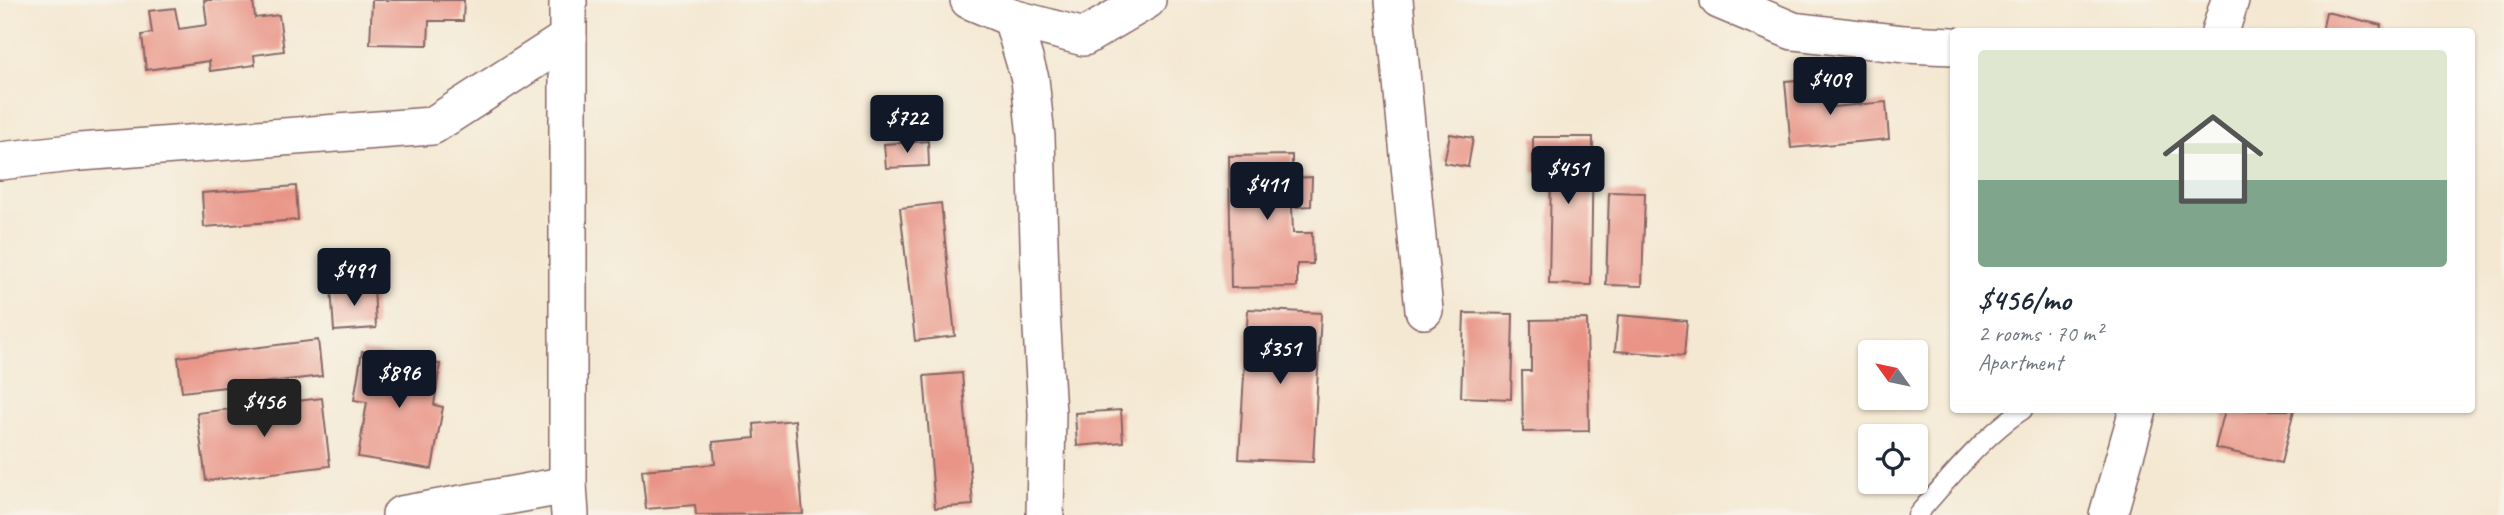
<!DOCTYPE html>
<html lang="en">
<head>
<meta charset="utf-8">
<style>
	:root { --surface:#fff; --page:#f2f2f3; --text:#1f2937; --muted:#747a83; --accent:#111827 }
	body { margin:0; font-family:Caveat,sans-serif; background:var(--page); color:var(--text); height:100vh; display:flex; flex-direction:column; font-size:26px; white-space:nowrap }
	* { box-sizing:border-box; margin:0 }
	p { font-size:23px; color:var(--muted) }
	.icon { flex:none; width:38px; height:38px; fill:none; stroke:currentColor; stroke-width:2; stroke-linecap:round; stroke-linejoin:round }
	.map { position:relative; flex:1; overflow:hidden }
	.panel { position:absolute; left:1950px; top:28px; width:525px; height:385px; display:flex; flex-direction:column; background:var(--surface); border-radius:7px; box-shadow:0 2px 5px #0004 }
	.panel>* { flex:none }
	.needle { width:46px; rotate:303deg }
	.fabs { position:absolute; left:1858px; top:340px; display:grid; gap:14px }
	.fabs a { display:grid; place-items:center; width:70px; height:70px; border-radius:7px; background:var(--surface); box-shadow:0 2px 5px #0004; font-size:35px }
	.price { position:absolute; translate:-50% -60px; padding:0 16px; border-radius:7px; background:var(--accent); color:#fff; font-size:23px; line-height:46px; filter:drop-shadow(0 2px 4px #0008) }
	.price::after { content:''; position:absolute; left:50%; top:42px; width:21px; height:16px; margin-left:-10px; background:inherit; clip-path:polygon(0 0,100% 0,50% 100%) }
	.price.selected { background:#222; color:#fff }
	ul { padding:0; list-style:none }
	li { display:grid; align-content:center; gap:14px; height:371px; padding:0 28px }
	li span { display:grid; place-items:center; height:217px; border-radius:7px; color:#555 }
	li>.icon { margin-inline-start:auto }
	span .icon { width:126px; height:126px; fill:#fffc; stroke-width:1 }
	li b { font-size:30px }
	.map>svg:first-child { display:block }
	.building { fill:#e99486 }
	.lines { fill:none; stroke-linecap:round; stroke-linejoin:round }
	.lane-casing { stroke:#866565; stroke-width:21 }
	.street-casing { stroke:#866565; stroke-width:40 }
	.lane { stroke:#fff; stroke-width:18 }
	.street { stroke:#fff; stroke-width:37 }
</style>
</head>
<body>
<div class="map">
<svg width="2504" height="515" viewBox="0 0 2504 515">
	<rect width="100%" height="100%" fill="#f7f3e8"/>
	<filter id="ink" filterUnits="userSpaceOnUse"><feTurbulence type="fractalNoise" baseFrequency=".0143" numOctaves="2"/><feDisplacementMap in="SourceGraphic" scale="14" xChannelSelector="R" yChannelSelector="G"/><feConvolveMatrix kernelMatrix="1 2 1 2 8 2 1 2 1" color-interpolation-filters="sRGB"/></filter>
	<filter id="wash" filterUnits="userSpaceOnUse"><feTurbulence type="fractalNoise" baseFrequency=".00686" numOctaves="4" result="noise"/><feDisplacementMap in="SourceGraphic" scale="28" xChannelSelector="R" yChannelSelector="G"/><feGaussianBlur stdDeviation="1.57" result="paint"/><feColorMatrix in="noise" values="0 0 0 0 0 0 0 0 0 0 0 0 0 0 0 0 0 1.4 0 .05"/><feComposite in="paint" operator="in"/></filter>
	<g filter="url(#wash)">
		<rect width="100%" height="100%" fill="#f4e8d2"/>
		<g id="blocks">
			<g class="building">
				<path d="M204,0H253L255,18L279,15L284,51L254,55L255,65L210,71L209,61L146,70L142,35L152,33L149,11L175,8L179,29L207,25Z"/>
				<path d="M372,0H464L463,21H429L428,45L370,44Z"/>
				<path d="M2326,12L2381,25L2380,32H2322Z"/>
				<path d="M1831,77L1833,107L1886,102L1889,139L1791,148L1785,81Z"/>
				<path d="M1450,134L1473,138L1468,167L1444,163Z"/>
				<path d="M1533,137H1593L1591,285L1549,284L1551,173H1533Z"/>
				<path d="M928,141L929,166L886,168L884,144Z"/>
				<path d="M1292,155V178L1312,177L1311,206L1292,207L1293,233H1312L1313,264H1297V287L1231,288L1229,156Z"/>
				<path d="M296,186L298,220L204,227L202,193Z"/>
				<path d="M1609,192L1645,193L1642,286L1606,285Z"/>
				<path d="M941,203L955,336L915,341L900,208Z"/>
				<path d="M374,285L376,328L334,331L331,287Z"/>
				<path d="M1248,309L1321,313L1313,462L1239,459Z"/>
				<path d="M1464,313L1513,314L1511,399L1461,397Z"/>
				<path d="M1618,315L1687,321L1684,356L1615,351Z"/>
				<path d="M1587,319L1589,431L1523,432L1522,371H1531V320Z"/>
				<path d="M318,340L322,376L182,392L178,357Z"/>
				<path d="M362,351L440,364L434,405L443,407L432,469L358,457L367,402L354,400Z"/>
				<path d="M962,373L973,505L935,508L924,376Z"/>
				<path d="M322,398L330,466L206,481L197,413Z"/>
				<path d="M1121,410L1123,442L1077,446L1075,413Z"/>
				<path d="M2225,410H2294L2281,463L2215,448Z"/>
				<path d="M795,420L803,514L696,515L695,505L646,509L642,470L715,464L713,442L755,438L754,424Z"/>
			</g>
		</g>
	</g>
	<g filter="url(#ink)">
		<use href="#blocks" fill-opacity="0" stroke="#866565" stroke-width="2"/>
		<g class="lines">
			<g class="lane-casing">
				<path id="lane" d="M1917,515C1946,482 1987,432 2023,410"/>
			</g>
			<g class="street-casing">
				<g id="street">
					<path d="M568,0V485L570,515"/>
					<path d="M969,0L1012,18L1084,37L1147,0"/>
					<path d="M1394,0L1424,310"/>
					<path d="M1719,0L1793,31L1904,44L1953,46"/>
					<path d="M1012,18L1030,79L1036,137L1041,312L1047,414L1045,515"/>
					<path d="M2220,32L2230,0"/>
					<path d="M0,161L80,152L432,126L568,38"/>
					<path d="M401,515L568,485"/>
					<path d="M2108,515L2138,410"/>
				</g>
			</g>
			<use href="#lane" class="lane"/>
			<use href="#street" class="street"/>
		</g>
	</g>
</svg>
<div class="fabs">
<a><svg class="needle" viewBox="-14 -14 28 28"><path d="M0-13l5 13h-10z" fill="#e53935"/><path d="M0 13l5-13h-10z" fill="#747a83"/></svg></a>
<a><svg class="icon" aria-label="locate" viewBox="0 0 24 24"><circle cx="12" cy="12" r="6"/><path d="M12 2v4M12 18v4M2 12h4M18 12h4"/></svg></a>
</div>
<b class="price" style="left:1830px;top:117px">$409</b>
<b class="price" style="left:907px;top:155px">$722</b>
<b class="price" style="left:1568px;top:206px">$451</b>
<b class="price" style="left:1267px;top:222px">$411</b>
<b class="price" style="left:354px;top:308px">$491</b>
<b class="price" style="left:1280px;top:386px">$351</b>
<b class="price" style="left:399px;top:410px">$896</b>
<b class="price selected" style="left:264px;top:439px">$456</b>
<section class="panel">
<ul>
<li><span style="background:linear-gradient(#dfe7d0 60%,#7fa58c 0)"><svg class="icon" aria-label="home" viewBox="0 0 24 24"><path d="M3 11l9-7 9 7M6 9v11h12V9"/></svg></span><div><b>$456/mo</b><p>2 rooms · 70 m²</p><p>Apartment</p></div></li>
</ul>
</section>
</div>
</body>
</html>
